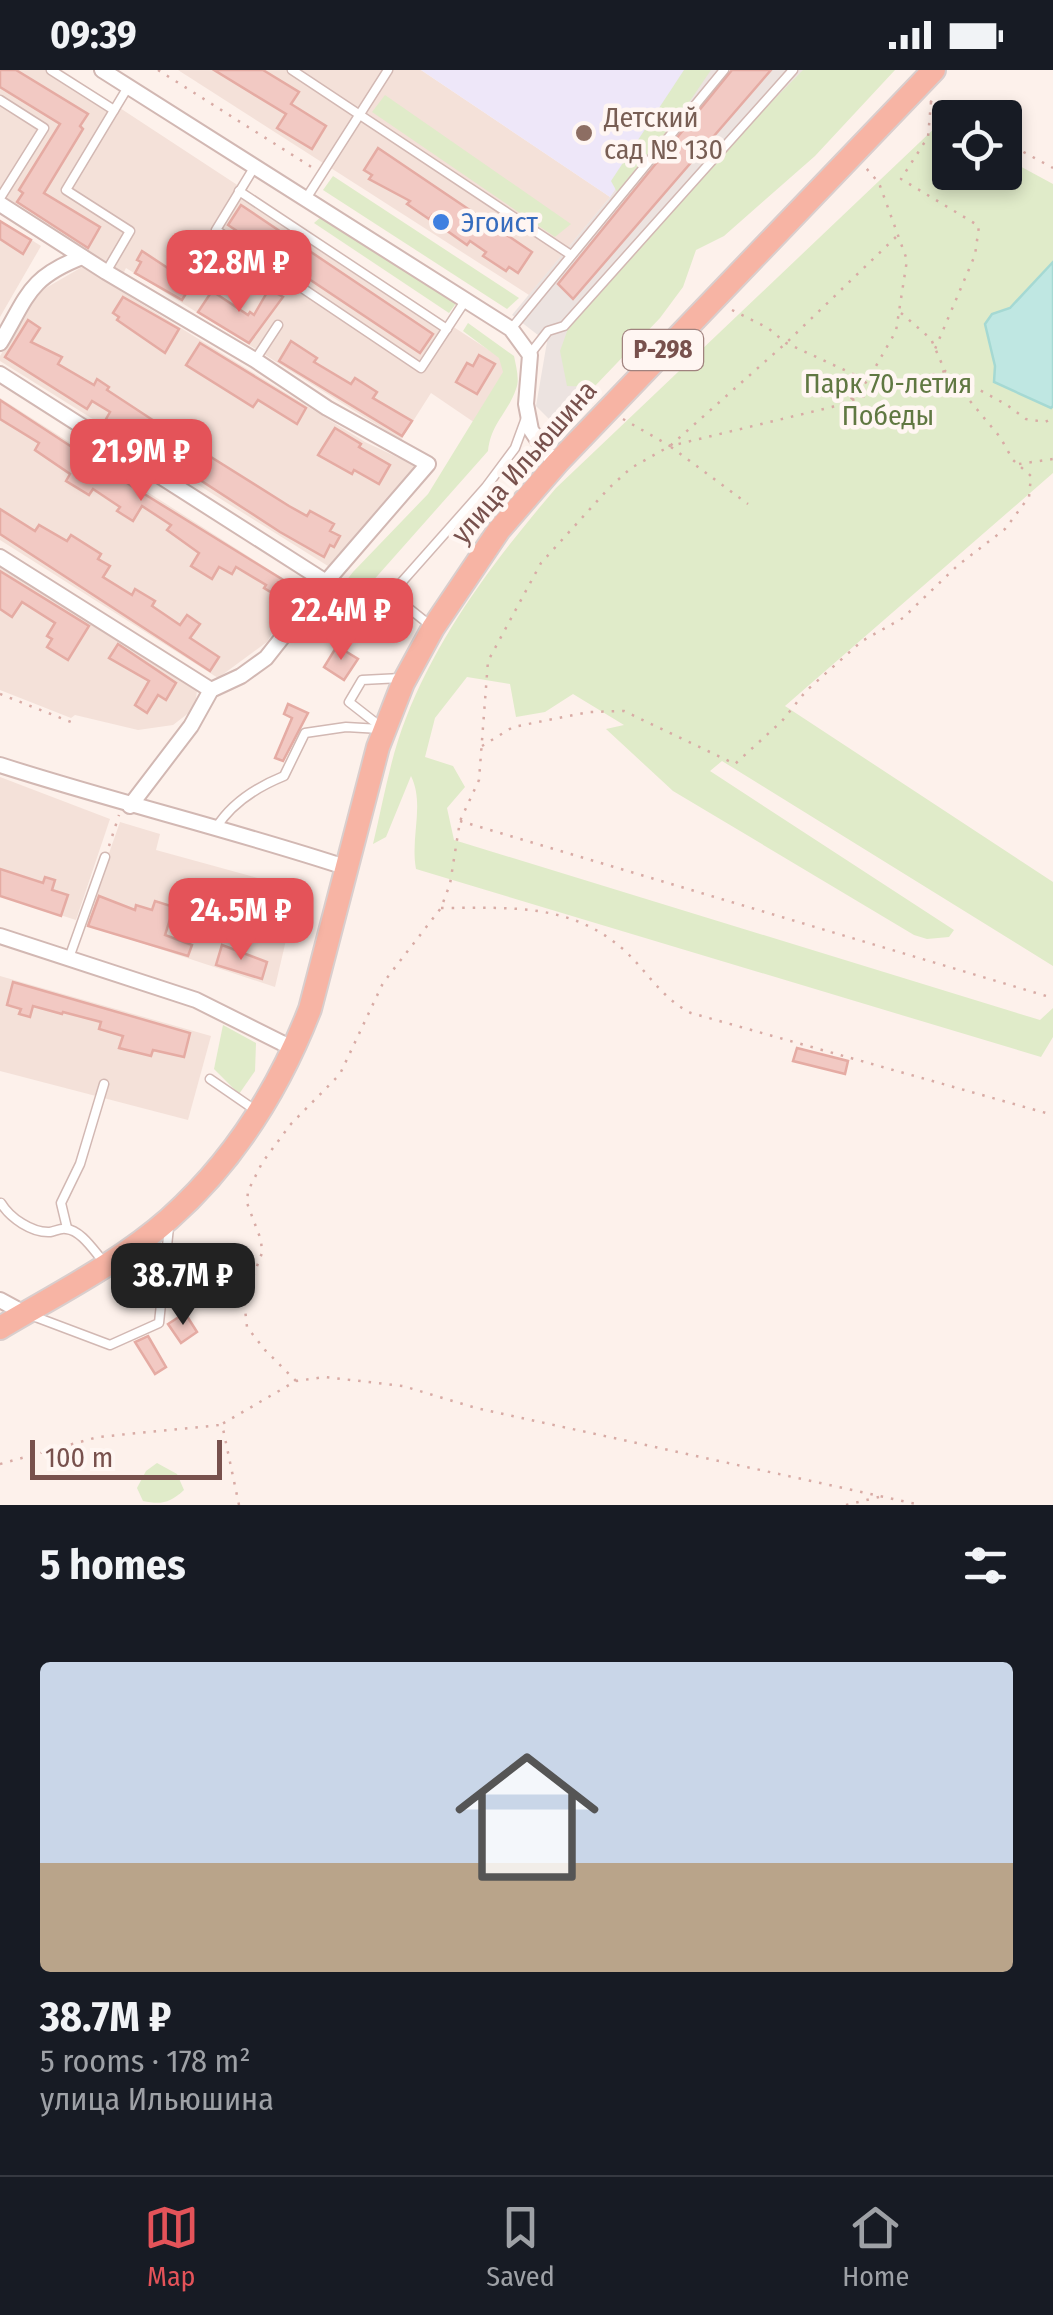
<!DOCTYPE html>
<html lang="en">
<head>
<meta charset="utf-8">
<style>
	:root { --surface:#171b24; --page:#242831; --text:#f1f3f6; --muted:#9ea1a6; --line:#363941; --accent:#e45359 }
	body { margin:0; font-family:"Fira Sans Condensed",sans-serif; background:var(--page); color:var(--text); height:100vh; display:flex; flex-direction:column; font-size:38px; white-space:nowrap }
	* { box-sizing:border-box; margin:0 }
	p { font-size:32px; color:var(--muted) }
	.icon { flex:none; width:55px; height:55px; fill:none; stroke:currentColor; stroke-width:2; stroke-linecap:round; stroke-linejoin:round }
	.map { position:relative; height:1435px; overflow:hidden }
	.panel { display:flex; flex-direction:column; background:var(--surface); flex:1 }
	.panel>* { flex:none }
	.fabs { position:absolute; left:932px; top:30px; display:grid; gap:20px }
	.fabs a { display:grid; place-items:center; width:90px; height:90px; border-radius:10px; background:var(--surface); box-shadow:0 5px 15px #0003; font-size:50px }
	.scale { position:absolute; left:30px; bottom:25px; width:192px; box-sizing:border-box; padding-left:10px; border:5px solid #78514d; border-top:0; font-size:28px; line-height:35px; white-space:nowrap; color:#78514d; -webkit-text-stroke:8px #fff6f2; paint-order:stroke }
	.price { position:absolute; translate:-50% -85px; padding:0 22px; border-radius:20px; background:var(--accent); color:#fff; font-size:32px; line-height:65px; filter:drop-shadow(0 2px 5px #0008) }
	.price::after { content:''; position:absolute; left:50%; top:60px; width:30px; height:22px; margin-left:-15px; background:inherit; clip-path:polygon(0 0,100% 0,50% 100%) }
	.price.active { background:#222; color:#fff }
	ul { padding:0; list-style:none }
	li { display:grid; align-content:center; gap:20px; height:530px; padding:0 40px }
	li+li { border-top:2px solid var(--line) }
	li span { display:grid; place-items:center; height:310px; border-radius:10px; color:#555 }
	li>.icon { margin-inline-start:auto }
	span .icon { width:180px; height:180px; fill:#fffc; stroke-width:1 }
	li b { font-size:42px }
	h2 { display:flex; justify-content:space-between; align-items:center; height:120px; padding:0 40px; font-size:42px }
	.status { display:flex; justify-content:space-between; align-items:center; height:70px; padding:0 50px; background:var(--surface); direction:ltr }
	.status svg { height:28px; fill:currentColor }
	.tabs { display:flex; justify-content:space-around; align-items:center; height:140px; border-top:2px solid var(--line); background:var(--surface); font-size:28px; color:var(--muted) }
	.tabs a { display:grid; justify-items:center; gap:5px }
	.tabs .active { color:var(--accent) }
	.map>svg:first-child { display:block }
	.residential { fill:#f4e1d9 }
	.industrial { fill:#ece3e0 }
	.education { fill:#eee7f9 }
	.green { fill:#e0ebc9 }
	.water { fill:#bfe7e2; stroke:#a5d9d3; stroke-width:2.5 }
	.building { fill:#f2c9c3; stroke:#e5aba3; stroke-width:2.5 }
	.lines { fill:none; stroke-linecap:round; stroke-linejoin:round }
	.service-casing { stroke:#d2b8b3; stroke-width:11 }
	.minor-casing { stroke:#d2b8b3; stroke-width:18 }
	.trunk-casing { stroke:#d9cecd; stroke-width:26 }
	.path { stroke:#d8aba5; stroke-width:2.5; stroke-dasharray:2.5 8; stroke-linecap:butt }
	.service { stroke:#fff; stroke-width:8 }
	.minor { stroke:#fff; stroke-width:14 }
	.trunk { stroke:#f7b4a4; stroke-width:22 }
	.education-dot { fill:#8d6e63; stroke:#fff6f2; stroke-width:4 }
	.shop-dot { fill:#3f7fe0; stroke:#fff6f2; stroke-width:4 }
	.labels { text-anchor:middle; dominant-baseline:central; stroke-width:9; stroke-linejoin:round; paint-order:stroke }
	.shield { fill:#fff6f2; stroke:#a0827e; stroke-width:2.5 }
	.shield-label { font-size:25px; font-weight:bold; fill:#78514d }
	.education-label { font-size:28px; fill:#785e54; stroke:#fff6f2; text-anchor:start }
	.shop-label { font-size:28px; fill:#366cbe; stroke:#fff6f2; text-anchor:start }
	.park-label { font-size:28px; fill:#607842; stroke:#fff6f2 }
	.street-label { font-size:28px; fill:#78514d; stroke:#fff6f2 }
</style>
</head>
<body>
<div class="status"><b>09:39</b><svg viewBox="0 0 49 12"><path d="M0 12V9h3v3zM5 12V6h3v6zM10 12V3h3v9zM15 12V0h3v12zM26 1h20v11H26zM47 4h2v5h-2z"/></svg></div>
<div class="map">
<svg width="1053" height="1435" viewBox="0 0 1053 1435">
	<rect width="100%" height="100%" fill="#fdf1eb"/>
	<g class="residential">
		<path d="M0,0H62L507,292L509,302L478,355L431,323L401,370L126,198L123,204L0,126Z"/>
		<path d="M178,0H421L610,127L529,225Z"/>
		<path d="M0,150L41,176L0,247Z"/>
		<path d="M82,197L365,372L416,396L328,496L0,291V286L39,222Z"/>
		<path d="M0,328L298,518L267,572L218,608L0,470Z"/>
		<path d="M0,498L197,620L195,638L173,655L138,660L75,645L71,648L0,620Z"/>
		<path d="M0,707L110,749L76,850L0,826Z"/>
		<path d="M120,752L160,764L156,780L298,819L275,917L84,854Z"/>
		<path d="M0,906L211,966L188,1050L0,1001Z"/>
	</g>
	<path class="industrial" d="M695,0H815L708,114L675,218L551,351L536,336L547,272L512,245L610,127Z"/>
	<path class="education" d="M421,0H695L610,127Z"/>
	<g class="green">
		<path d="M684,0H711L622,131L611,111Z"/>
		<path d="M803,0H895L815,86L724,166L696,180L683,217L660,248L594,317L567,316L560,281L570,253L709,96Z"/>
		<path d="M385,25L571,154L555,167L372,42Z"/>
		<path d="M940,53L950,58V102H1005V88L1053,114V403L785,636L1053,812V896L722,691L710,701L954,860L949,867L927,869L914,865L673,721L606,659L624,655L573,624L545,642L516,647L510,614L467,607L435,648L425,687L453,696L465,717L447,738L454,770L1040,950L1053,938V967L1041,987L416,799C410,766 425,735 411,706L386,767L373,774C383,733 390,688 406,648C439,563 497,487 556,418Z"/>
		<path d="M333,106L519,228L507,239L323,120Z"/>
		<path d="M322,146L457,232L449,243L314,153Z"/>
		<path d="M468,253L514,286C516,296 520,310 516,319C508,343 491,353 488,381L348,539L328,534L353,502L428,424L503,302L499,288L463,261Z"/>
		<path d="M223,955L256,973L255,1001L239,1024L214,999Z"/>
		<path d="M157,1393L177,1404L184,1420C170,1433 161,1435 143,1431L137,1418L146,1401Z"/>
	</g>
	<path class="water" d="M1053,192V336L1051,338L994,312L995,296L985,254L992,244L1010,238Z"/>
	<g class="building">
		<path d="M0,0H16L88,44L80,56L83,59L44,123L100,157L88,178L17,132L23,123L19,120L60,54L0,17Z"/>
		<path d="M214,0H263L299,22L291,34L326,56L312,79L277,58L286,44Z"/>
		<path d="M732,0H771L573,229L558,214Z"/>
		<path d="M378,78L532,182L518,203L509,197L506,201L483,186L486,182L470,171L467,175L446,160L448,156L432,145L429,149L407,134L410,131L369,109L372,105L364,100Z"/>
		<path d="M241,135L433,264L420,283L228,155Z"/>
		<path d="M0,151L31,170L23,184L0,169Z"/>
		<path d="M142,181L192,214L182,230L135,203L141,192L137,190Z"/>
		<path d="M269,219L283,227L249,273L198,242L212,221L248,245L250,242L254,245Z"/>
		<path d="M123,227L179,259L165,283L117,250L119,247L113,243Z"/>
		<path d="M28,250L40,258L31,272L62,287L58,294L94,315L97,309L109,317L107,320L171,362L289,436L307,446L310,441L334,454L330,461L340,466L334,477L330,475L324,487L280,462L191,404L197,394L181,384L175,393L106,349L110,342L92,331L87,339L5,287Z"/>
		<path d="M291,271L317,288L314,292L351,314L355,308L377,322L373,328L412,351L402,366L279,291Z"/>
		<path d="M200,273L306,338L297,354L258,330L253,337L186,295Z"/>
		<path d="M479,285L495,294L477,324L456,312L467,293L473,296Z"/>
		<path d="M0,330L133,417L293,516L284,530L264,518L266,515L236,497L232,504L219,497L212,509L191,496L199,483L167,460L171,455L142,436L133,451L117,441L120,437L93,419L89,425L66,411L70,404L35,380L39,373L0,349Z"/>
		<path d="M335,358L361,374L359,377L390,395L379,414L354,400L352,404L318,385Z"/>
		<path d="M0,439L35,461L39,455L67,471L71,465L101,484L98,489L110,496L103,507L132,525L135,519L155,531L152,536L180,555L187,545L200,554L190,568L219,587L210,601L0,464Z"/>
		<path d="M0,501L89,556L68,590L47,577L52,569L47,566L55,553L22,532L12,547L0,539Z"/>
		<path d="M118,574L176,613L166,630L158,625L147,643L135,635L149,611L109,588Z"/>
		<path d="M337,576L358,589L344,610L324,597Z"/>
		<path d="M288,634L308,643L283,691L275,688L292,648L284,644Z"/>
		<path d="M0,799L43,813L45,807L55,810L52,820L68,825L61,846L0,826Z"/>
		<path d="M99,826L135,840L136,835L152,840L155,831L174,837L165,865L192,875L188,886L88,856Z"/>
		<path d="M222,875L267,892L262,909L216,895Z"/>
		<path d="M13,912L190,963L184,987L153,980L151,986L119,978L123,966L99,959L101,952L63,942L62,944L33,936L30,947L19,944L21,939L7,935Z"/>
		<path d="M797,978L848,991L845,1004L793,991Z"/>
		<path d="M185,1243L197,1262L181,1273L168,1254Z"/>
		<path d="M148,1266L166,1297L155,1304L135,1272Z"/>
	</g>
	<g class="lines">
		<g class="service-casing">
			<g id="service">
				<path d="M51,0L114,40"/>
				<path d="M292,0L571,185"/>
				<path d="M0,30L44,58L0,128"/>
				<path d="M255,96L216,160L421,298L467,228"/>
				<path d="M239,121L447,259"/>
				<path d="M307,127L388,0"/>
				<path d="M106,202L130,161L66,120L128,17"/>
				<path d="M511,259L724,0"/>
				<path d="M530,284L548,261L564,256L793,0"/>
				<path d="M255,290L278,255"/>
				<path d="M391,524L431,556"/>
				<path d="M353,567L486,417L515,378L526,348"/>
				<path d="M381,657L349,632L362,610L401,608"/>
				<path d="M216,758C232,732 257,717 284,706L305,663L346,657L380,659"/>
				<path d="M69,888L105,787"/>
				<path d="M210,1009L255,1040"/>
				<path d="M1,1133C10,1148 32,1163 50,1162C55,1161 61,1158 66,1159C81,1160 94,1181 103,1191"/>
				<path d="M67,1158L61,1133L80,1094L104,1014"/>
				<path d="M33,1246L110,1275L159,1253L169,1157"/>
			</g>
		</g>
		<g class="minor-casing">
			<g id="minor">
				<path d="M102,0L511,259L530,285L526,334L531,360L547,384L558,392"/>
				<path d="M0,134L106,202L255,290L327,338L428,394L326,512L266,588L241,606L211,620L191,656L130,736"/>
				<path d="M0,273C28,226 28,208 82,187"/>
				<path d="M0,304L326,512"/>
				<path d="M0,487L211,620"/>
				<path d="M0,695C115,732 233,760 348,798"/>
				<path d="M0,866L196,930L294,979"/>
				<path d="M0,1230L24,1243"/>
			</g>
		</g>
		<g class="trunk-casing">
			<path id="trunk" d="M0,1258C57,1224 119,1193 169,1149C233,1092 279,1019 310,939L378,677L403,613L433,558L499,460L558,392L934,0"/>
		</g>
		<g class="path">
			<path d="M158,0L313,98"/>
			<path d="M930,31L959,48"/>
			<path d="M931,32L928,67L901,109L979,156L975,185L935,279"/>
			<path d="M1005,72L1053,98"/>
			<path d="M732,240L768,258L786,273L866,310"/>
			<path d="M901,243L931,269L945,301L1007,335L1026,349L1045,352L1053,348"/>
			<path d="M623,349L670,376L832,337L849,331L868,310L896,261L907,190L879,113L866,98"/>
			<path d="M671,377L748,434"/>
			<path d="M1019,394L1053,389"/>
			<path d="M0,624L76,654"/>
			<path d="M482,676L513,657L589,642L624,641L735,694L782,651L806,621L862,571L903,548L957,496L1005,459L1029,427L1031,406L1013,390L1000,367L945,301L849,331"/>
			<path d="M460,751L1053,928"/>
			<path d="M109,776L119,745"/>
			<path d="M441,838C508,838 570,832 624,880C647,901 662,929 691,943L1053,1045"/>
			<path d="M175,1204L242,1229"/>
			<path d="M296,1311L265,1280L247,1257L244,1230L262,1183L261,1170L247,1133L248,1121L262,1093L290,1055L340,1004L383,913L441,838L450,814L460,751L479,710L488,591L541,493L609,418L631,398L670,376L786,273L899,164"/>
			<path d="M0,1394L98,1367L220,1355"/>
			<path d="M239,1435L222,1354L296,1311L325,1307L403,1316L476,1338L921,1435"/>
			<path d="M846,1435L879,1427"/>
		</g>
		<use href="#service" class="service"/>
		<use href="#minor" class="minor"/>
		<use href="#trunk" class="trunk"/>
	</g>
	<circle class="education-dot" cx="584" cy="63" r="10"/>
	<circle class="shop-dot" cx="441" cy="152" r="10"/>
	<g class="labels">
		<rect class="shield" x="623" y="260" width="80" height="40" rx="8"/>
		<g class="shield-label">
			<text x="663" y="280">Р-298</text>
		</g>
		<g class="education-label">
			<text x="604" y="47">Детский<tspan x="604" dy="32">сад № 130</tspan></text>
		</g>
		<g class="shop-label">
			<text x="461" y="152">Эгоист</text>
		</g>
		<g class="park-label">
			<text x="888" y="313">Парк 70-летия<tspan x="888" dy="32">Победы</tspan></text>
		</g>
		<g class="street-label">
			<text transform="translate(524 392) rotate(-49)">улица Ильюшина</text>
		</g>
	</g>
</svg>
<div class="fabs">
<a><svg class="icon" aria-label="locate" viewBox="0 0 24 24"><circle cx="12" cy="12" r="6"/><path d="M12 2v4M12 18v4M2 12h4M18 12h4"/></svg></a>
</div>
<div class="scale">100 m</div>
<b class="price" style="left:239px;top:245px">32.8M ₽</b>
<b class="price" style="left:141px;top:434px">21.9M ₽</b>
<b class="price" style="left:341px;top:593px">22.4M ₽</b>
<b class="price" style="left:241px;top:893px">24.5M ₽</b>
<b class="price active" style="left:183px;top:1258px">38.7M ₽</b>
</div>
<section class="panel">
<h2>5 homes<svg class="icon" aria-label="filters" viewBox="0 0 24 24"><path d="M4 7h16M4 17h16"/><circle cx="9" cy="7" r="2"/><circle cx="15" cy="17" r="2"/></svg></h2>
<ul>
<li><span style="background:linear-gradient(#c9d6e8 65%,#b9a48a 0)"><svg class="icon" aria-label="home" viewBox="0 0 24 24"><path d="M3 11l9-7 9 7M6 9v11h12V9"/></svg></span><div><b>38.7M ₽</b><p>5 rooms · 178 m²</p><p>улица Ильюшина</p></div></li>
</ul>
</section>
<nav class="tabs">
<a class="active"><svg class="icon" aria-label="map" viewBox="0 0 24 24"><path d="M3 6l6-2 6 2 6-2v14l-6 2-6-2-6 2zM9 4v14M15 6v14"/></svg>Map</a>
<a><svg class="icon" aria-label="saved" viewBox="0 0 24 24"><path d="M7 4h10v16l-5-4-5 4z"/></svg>Saved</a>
<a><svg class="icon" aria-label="home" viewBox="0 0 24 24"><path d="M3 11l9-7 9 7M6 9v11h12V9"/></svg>Home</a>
</nav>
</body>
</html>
